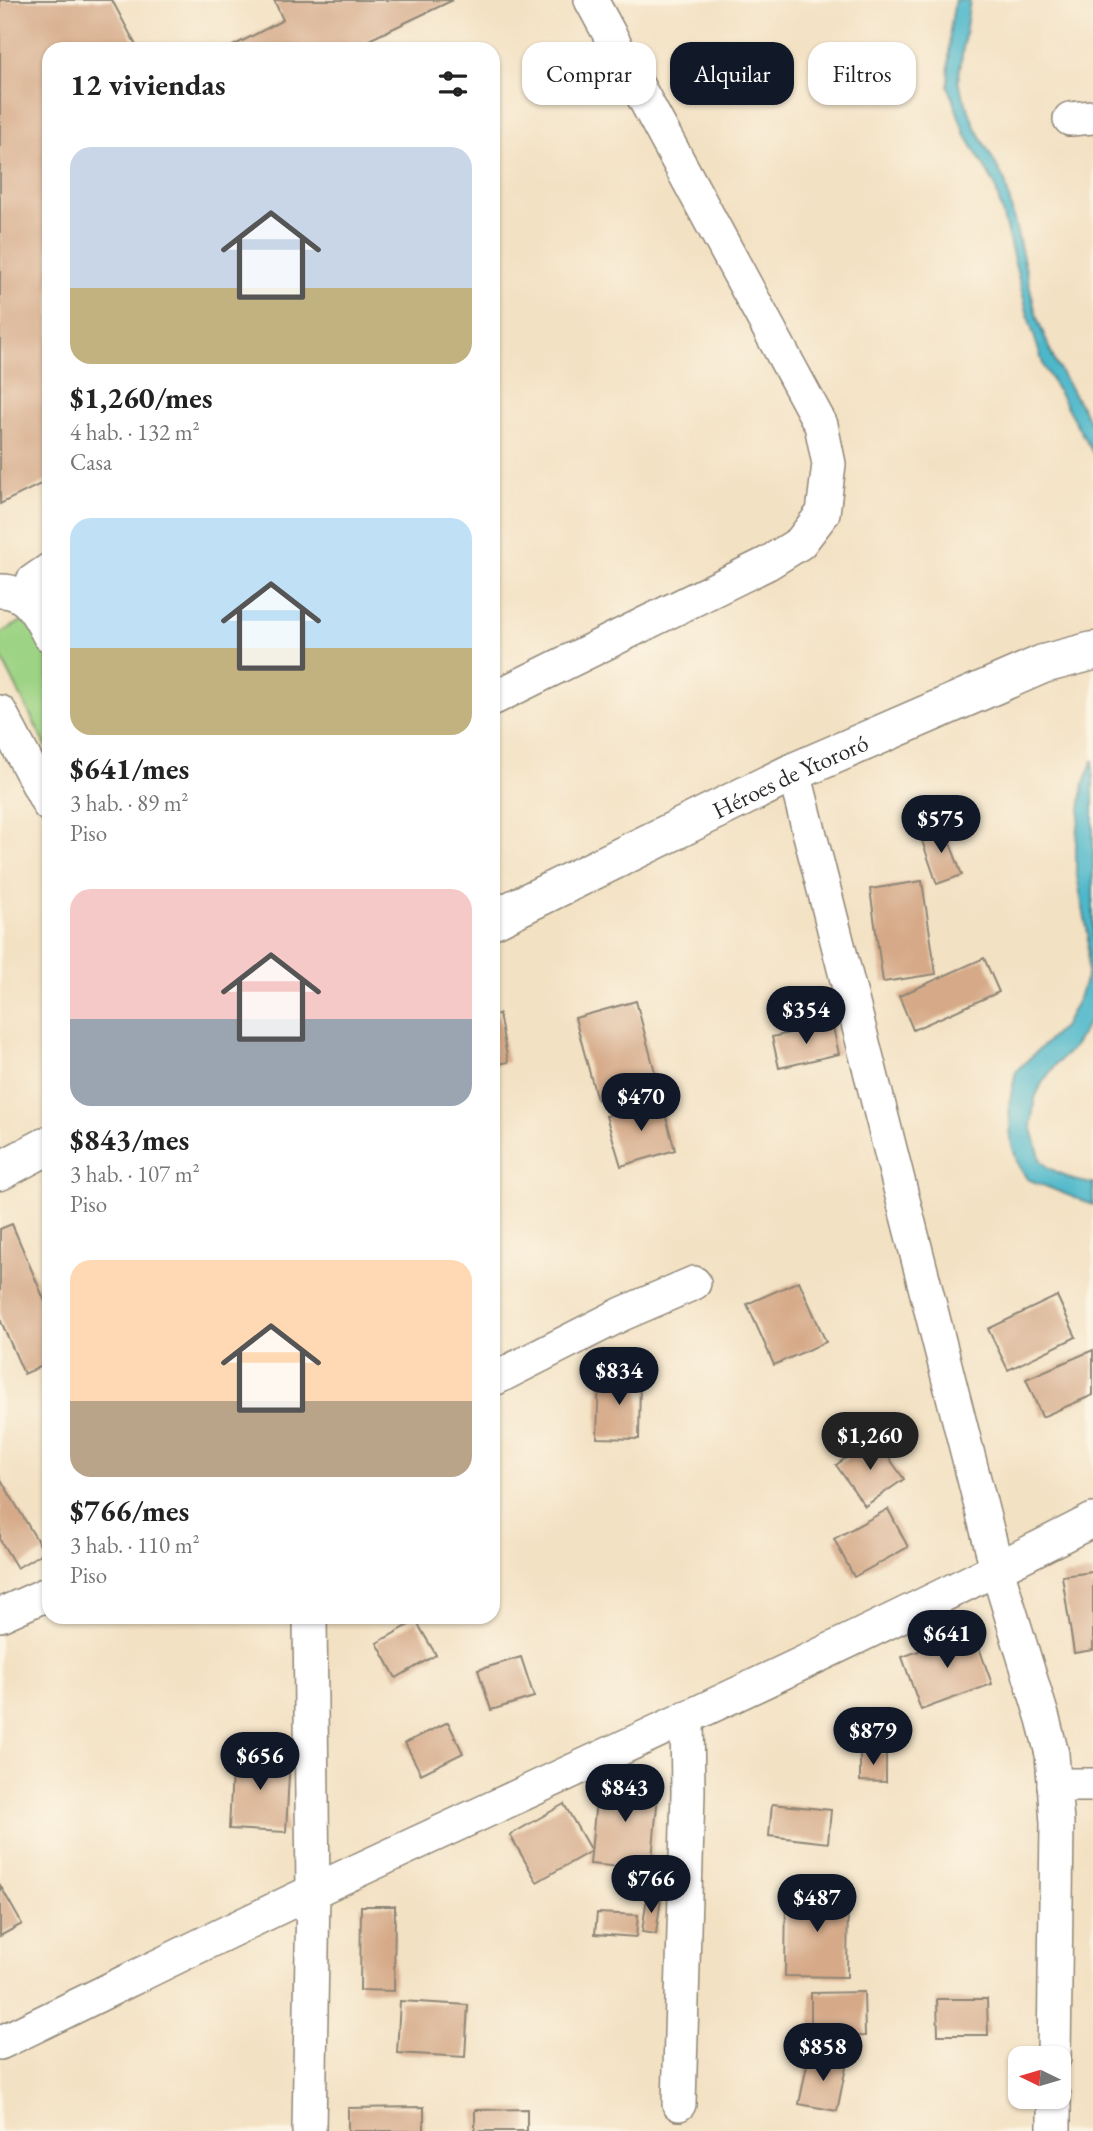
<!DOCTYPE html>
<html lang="es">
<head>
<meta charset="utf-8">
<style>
	:root { --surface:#fff; --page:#f2f2f2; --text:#222; --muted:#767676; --accent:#111827 }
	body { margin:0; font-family:"EB Garamond",serif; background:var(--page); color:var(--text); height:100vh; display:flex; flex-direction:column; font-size:26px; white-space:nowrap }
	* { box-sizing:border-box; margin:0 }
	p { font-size:23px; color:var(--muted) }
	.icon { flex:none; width:38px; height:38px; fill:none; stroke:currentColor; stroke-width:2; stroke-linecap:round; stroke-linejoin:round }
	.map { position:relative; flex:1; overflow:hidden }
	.details { position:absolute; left:42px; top:42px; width:458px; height:1582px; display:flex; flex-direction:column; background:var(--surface); border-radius:21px; box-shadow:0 2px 5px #0004 }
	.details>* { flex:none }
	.banner { position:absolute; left:522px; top:42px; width:466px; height:63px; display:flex; gap:14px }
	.needle { width:46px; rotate:275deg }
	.fabs { position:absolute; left:1008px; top:2046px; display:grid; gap:14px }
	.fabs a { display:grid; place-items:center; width:63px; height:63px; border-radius:14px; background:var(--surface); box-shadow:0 2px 5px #0004; font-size:35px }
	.price { position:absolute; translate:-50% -60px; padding:0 16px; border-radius:24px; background:var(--accent); color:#fff; font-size:23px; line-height:46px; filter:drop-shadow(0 2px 4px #0008) }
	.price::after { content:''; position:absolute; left:50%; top:42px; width:21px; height:16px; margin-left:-10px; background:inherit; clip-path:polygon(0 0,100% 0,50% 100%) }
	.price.active { background:#222; color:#fff }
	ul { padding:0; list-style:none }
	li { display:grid; align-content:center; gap:14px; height:371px; padding:0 28px }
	li span { display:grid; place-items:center; height:217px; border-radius:21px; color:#555 }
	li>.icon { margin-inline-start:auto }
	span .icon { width:126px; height:126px; fill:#fffc; stroke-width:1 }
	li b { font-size:30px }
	h2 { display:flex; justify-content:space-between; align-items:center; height:84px; padding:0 28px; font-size:30px }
	.tag { padding:0 24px; border-radius:21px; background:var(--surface); box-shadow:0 2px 5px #0004; font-size:24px; line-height:63px }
	.tag.active { background:var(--accent); color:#fff }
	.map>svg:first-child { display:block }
	.green { fill:#9dd384; stroke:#647f58; stroke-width:2 }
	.water { fill:#4db8ca; stroke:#3c727a; stroke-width:2 }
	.building { fill:#d6aa89 }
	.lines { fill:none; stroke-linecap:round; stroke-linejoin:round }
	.minor-casing { stroke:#8f8677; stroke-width:36 }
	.major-casing { stroke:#8f8677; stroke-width:41 }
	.minor { stroke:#fff; stroke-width:33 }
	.major { stroke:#fff; stroke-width:38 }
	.labels { text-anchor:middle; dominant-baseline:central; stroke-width:5; stroke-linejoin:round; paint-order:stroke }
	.street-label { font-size:24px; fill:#2b2b2b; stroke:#fcf5e5 }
</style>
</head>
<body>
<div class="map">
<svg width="1093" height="2131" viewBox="0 0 1093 2131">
	<rect width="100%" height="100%" fill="#fcf5e5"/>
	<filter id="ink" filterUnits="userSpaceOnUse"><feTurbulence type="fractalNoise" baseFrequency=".0143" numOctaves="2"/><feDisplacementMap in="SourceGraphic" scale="14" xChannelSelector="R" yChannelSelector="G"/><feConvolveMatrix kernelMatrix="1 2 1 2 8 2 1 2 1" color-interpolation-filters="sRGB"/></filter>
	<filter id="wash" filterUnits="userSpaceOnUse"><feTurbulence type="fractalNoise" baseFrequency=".00686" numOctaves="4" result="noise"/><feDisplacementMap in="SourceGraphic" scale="28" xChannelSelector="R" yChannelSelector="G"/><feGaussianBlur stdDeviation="1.57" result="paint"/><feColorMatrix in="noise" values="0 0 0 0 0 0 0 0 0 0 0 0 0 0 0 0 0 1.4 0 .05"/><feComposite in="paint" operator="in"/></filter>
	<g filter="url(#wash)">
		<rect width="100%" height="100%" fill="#f3e1c3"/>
		<path class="green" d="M32,615L49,622V752L0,655V634Z"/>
		<g class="water">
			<path d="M955,0H970L958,82L975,127L1005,181L1037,318L1055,362L1093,427V453L1044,367L1030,323L995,185L965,134L948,85L950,30Z"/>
			<path d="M1093,760V1015L1073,1048L1056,1064L1042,1083L1035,1098L1031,1125L1041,1161L1049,1168L1073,1180L1093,1184V1205L1027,1179L1018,1164L1011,1142L1009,1104L1016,1071L1064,1026L1078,1000L1087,975L1088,934L1076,871V844L1083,786Z"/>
		</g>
		<g id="blocks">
			<g class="building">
				<path d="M0,0H112L138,49H49V480L0,504Z"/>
				<path d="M274,0H453L350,49H227L283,20Z"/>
				<path d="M944,827L962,875L937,884L920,835Z"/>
				<path d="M922,881L936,974L883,982L870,889Z"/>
				<path d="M984,958L999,992L913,1030L899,996Z"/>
				<path d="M636,1001L658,1083L597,1100L575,1018Z"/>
				<path d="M499,1014L508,1062L494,1065V1015Z"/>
				<path d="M832,1023L839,1054L779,1068L772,1037Z"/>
				<path d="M661,1100L675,1150L621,1166L606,1116Z"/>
				<path d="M12,1224L49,1311V1363L24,1374L0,1319V1229Z"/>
				<path d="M799,1281L826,1342L774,1365L747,1304Z"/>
				<path d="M1057,1296L1076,1337L1008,1370L988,1329Z"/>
				<path d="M1093,1350V1395L1042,1417L1026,1379Z"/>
				<path d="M599,1375L640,1376L639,1439L597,1438Z"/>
				<path d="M875,1438L904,1479L865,1506L836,1465Z"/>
				<path d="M0,1478L44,1552L17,1568L0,1540Z"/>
				<path d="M888,1509L908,1547L854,1577L834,1539Z"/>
				<path d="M1093,1572V1650L1074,1653L1062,1576Z"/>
				<path d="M416,1621L436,1655L396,1678L377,1643Z"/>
				<path d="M973,1631L992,1684L921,1710L902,1657Z"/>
				<path d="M521,1657L534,1697L491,1710L478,1670Z"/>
				<path d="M448,1722L463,1753L421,1774L405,1743Z"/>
				<path d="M233,1752L290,1755L286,1832L229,1829Z"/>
				<path d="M860,1752L886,1753V1782L860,1781Z"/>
				<path d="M598,1778L659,1783L651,1870L590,1864Z"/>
				<path d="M564,1804L591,1851L537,1882L510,1835Z"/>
				<path d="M772,1804L831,1810L828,1843L769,1836Z"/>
				<path d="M0,1885L22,1924L0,1936Z"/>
				<path d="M786,1890L848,1891L847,1977L785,1976Z"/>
				<path d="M647,1896L661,1898L656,1934L642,1932Z"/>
				<path d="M361,1906H395L394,1991L360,1990Z"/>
				<path d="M597,1913L638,1915L636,1937L595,1934Z"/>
				<path d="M864,1992L865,2036L811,2037V1993Z"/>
				<path d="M937,1999H987L988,2035H938Z"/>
				<path d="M400,2001L468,2005L465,2057L397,2053Z"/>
				<path d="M809,2055L847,2062L837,2111L799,2104Z"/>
				<path d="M424,2107V2131H348V2108Z"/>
				<path d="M527,2109V2131H475V2110Z"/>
			</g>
		</g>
	</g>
	<g filter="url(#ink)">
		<use href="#blocks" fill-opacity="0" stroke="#8f8677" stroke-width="2"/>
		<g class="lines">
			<g class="minor-casing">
				<g id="minor">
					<path d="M1070,119L1093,117"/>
					<path d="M0,591C27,590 38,614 49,635"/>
					<path d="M30,602L33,581L49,570"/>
					<path d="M494,698L768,563L800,543L823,513L829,464L821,425L591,0"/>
					<path d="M0,712L49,805"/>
					<path d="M794,772L997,1569L1043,1719L1052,1754L1057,1823L1054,2058"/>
					<path d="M494,1379L622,1314L694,1283"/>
					<path d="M0,1615L49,1593"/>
					<path d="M1054,1785H1093"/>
					<path d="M0,2043C106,1992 211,1939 318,1889C577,1768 838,1651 1093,1520"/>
					<path d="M679,2104L688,1792L687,1717"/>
					<path d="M309,2131L313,1891L310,1617"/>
					<path d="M1054,2131V2096"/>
				</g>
			</g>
			<g class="major-casing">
				<g id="major">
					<path id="s1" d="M494,919L794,772L1043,664L1093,651"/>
					<path d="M0,1171L49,1145"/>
				</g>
			</g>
			<use href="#minor" class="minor"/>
			<use href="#major" class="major"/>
		</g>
	</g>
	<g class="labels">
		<g class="street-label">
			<text stroke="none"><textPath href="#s1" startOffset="329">Héroes de Ytororó</textPath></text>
		</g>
	</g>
</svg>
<div class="fabs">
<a><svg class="needle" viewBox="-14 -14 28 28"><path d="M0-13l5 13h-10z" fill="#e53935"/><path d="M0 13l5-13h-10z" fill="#767676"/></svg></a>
</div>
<b class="price" style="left:941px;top:855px">$575</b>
<b class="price" style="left:806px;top:1046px">$354</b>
<b class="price" style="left:641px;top:1133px">$470</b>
<b class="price" style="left:619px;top:1407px">$834</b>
<b class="price active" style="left:870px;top:1472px">$1,260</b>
<b class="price" style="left:947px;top:1670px">$641</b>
<b class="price" style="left:873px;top:1767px">$879</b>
<b class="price" style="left:260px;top:1792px">$656</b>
<b class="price" style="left:625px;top:1824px">$843</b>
<b class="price" style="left:651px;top:1915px">$766</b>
<b class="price" style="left:817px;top:1934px">$487</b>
<b class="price" style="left:823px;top:2083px">$858</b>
<div class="banner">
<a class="tag">Comprar</a>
<a class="tag active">Alquilar</a>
<a class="tag">Filtros</a>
</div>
<section class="details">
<h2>12 viviendas<svg class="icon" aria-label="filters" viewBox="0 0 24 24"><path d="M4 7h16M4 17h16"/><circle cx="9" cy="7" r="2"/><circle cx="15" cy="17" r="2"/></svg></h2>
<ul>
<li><span style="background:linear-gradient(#c9d6e8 65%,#c2b280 0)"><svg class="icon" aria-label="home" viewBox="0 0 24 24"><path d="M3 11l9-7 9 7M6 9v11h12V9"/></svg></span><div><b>$1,260/mes</b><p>4 hab. · 132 m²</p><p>Casa</p></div></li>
<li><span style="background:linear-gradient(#bfe0f5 60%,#c2b280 0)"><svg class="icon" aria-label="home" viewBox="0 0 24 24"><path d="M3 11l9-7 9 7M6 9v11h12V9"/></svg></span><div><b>$641/mes</b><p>3 hab. · 89 m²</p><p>Piso</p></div></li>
<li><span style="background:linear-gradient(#f6c9c9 60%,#9aa5b1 0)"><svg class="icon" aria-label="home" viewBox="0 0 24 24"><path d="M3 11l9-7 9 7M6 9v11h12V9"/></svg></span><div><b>$843/mes</b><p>3 hab. · 107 m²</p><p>Piso</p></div></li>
<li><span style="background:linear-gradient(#ffd9b3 65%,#b9a48a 0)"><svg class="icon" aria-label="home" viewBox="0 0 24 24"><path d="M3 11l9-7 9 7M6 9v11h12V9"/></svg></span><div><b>$766/mes</b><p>3 hab. · 110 m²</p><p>Piso</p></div></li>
</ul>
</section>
</div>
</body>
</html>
